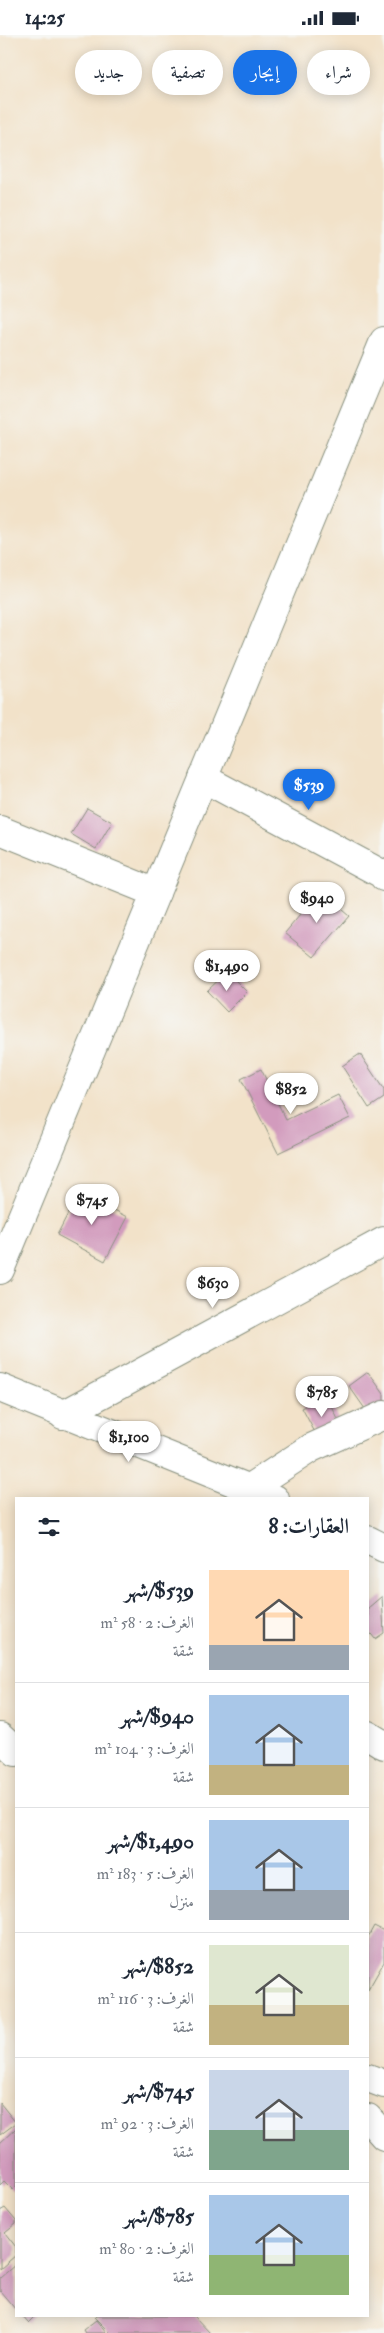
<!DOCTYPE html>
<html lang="ar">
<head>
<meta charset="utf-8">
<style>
	:root { --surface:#fff; --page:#f2f2f3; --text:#1f2937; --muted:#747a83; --line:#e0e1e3; --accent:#1a73e8 }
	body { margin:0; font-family:"IM FELL Double Pica",Amiri,serif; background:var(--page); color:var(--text); direction:rtl; height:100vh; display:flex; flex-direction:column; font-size:19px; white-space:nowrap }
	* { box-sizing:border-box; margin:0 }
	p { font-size:16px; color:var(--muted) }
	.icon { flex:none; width:28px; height:28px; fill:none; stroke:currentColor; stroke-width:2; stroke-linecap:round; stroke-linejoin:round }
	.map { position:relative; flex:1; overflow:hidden; direction:ltr }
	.panel { position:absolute; left:15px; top:1462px; width:354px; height:820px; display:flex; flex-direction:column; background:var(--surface); border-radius:0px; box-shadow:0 2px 12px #0003; direction:rtl }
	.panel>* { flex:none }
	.guide { position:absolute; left:15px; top:15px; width:355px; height:45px; direction:rtl; display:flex; gap:10px }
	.price { position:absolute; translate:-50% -42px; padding:0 11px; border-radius:18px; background:#fff; color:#222; font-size:16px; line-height:32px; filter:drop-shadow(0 1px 2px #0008) }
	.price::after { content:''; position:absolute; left:50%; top:30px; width:15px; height:11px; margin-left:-8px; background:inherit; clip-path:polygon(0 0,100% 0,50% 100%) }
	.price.selected { background:var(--accent); color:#fff }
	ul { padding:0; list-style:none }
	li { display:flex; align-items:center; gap:15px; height:125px; padding:0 20px }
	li+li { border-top:1px solid var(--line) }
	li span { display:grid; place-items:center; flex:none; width:140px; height:100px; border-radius:0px; color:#555 }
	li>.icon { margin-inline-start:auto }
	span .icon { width:60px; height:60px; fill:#fffc; stroke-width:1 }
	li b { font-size:21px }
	h2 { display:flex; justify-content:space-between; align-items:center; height:60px; padding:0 20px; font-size:21px }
	.chip { padding:0 18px; border-radius:22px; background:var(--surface); box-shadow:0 2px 12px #0003; font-size:18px; line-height:45px }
	.chip.selected { background:var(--accent); color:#fff }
	.status { display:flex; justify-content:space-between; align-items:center; height:35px; padding:0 25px; background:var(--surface); direction:ltr }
	.status svg { height:14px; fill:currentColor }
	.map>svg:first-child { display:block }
	.building { fill:#d29bbd }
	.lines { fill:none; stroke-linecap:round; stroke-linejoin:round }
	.minor-casing { stroke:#88907e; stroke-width:30 }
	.minor { stroke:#fff; stroke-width:28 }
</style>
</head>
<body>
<div class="status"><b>14:25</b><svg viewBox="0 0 49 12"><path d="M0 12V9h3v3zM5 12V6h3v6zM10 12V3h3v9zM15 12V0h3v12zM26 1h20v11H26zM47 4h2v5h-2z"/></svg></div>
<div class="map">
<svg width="384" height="2298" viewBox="0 0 384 2298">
	<rect width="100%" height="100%" fill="#f6f6f2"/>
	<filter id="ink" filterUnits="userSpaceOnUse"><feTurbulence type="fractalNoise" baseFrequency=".02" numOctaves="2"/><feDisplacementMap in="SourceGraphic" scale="10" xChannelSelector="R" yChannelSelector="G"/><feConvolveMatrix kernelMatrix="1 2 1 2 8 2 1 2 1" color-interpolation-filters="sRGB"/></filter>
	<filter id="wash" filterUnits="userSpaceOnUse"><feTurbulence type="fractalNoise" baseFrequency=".0096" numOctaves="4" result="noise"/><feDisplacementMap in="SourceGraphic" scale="20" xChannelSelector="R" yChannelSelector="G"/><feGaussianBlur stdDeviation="1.12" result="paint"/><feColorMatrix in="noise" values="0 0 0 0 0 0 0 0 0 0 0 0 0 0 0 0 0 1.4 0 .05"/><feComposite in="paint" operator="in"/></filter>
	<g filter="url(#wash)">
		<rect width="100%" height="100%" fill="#f2e2c9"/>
		<g id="blocks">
			<g class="building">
				<path d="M87,773L112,787L96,814L71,799Z"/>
				<path d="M320,856L349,881L314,922L285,898Z"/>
				<path d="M227,937L247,957L227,977L207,956Z"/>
				<path d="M360,1019L384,1055V1063L369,1073L342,1031Z"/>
				<path d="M261,1034L286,1085L338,1060L350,1083L278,1118L241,1044Z"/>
				<path d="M79,1157L128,1182L105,1226L57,1200Z"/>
				<path d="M368,1337L384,1359V1371L370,1381L349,1351Z"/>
				<path d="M327,1361L342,1393L319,1405L302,1373Z"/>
				<path d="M382,1561L384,1598L375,1604L368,1595V1573Z"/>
				<path d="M374,1891L384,1896V1927L368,1955V1902Z"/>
				<path d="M0,2068L16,2088L0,2100Z"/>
				<path d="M16,2093V2152L13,2155L4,2146L0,2150V2108Z"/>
				<path d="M5,2173L16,2186V2189L5,2198L16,2212V2220L0,2234V2176Z"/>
				<path d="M16,2229V2275L0,2256V2243Z"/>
				<path d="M22,2281H35L28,2288Z"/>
				<path d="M97,2281H194L210,2298H110L95,2283Z"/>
				<path d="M96,2285L106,2298H85L83,2295Z"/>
			</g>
		</g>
	</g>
	<g filter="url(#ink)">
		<use href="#blocks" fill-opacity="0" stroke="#88907e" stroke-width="1"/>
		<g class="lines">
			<g class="minor-casing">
				<g id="minor">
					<path d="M203,743L382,839L384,842"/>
					<path d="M0,795L156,858"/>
					<path d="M0,1235L384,306"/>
					<path d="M0,1353L275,1464"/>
					<path d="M63,1380L384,1206"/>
					<path d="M250,1453L311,1413L384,1380"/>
					<path d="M368,1505L384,1513"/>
					<path d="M368,1700L384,1710"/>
					<path d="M0,1702L16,1717"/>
					<path d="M368,2043L384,2049"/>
					<path d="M368,2083L384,2101"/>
				</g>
			</g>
			<use href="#minor" class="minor"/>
		</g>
	</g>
</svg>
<b class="price selected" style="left:309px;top:776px">$539</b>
<b class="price" style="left:317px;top:889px">$940</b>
<b class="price" style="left:227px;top:957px">$1,490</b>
<b class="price" style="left:291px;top:1080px">$852</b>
<b class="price" style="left:92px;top:1191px">$745</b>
<b class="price" style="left:213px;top:1274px">$630</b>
<b class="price" style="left:322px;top:1383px">$785</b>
<b class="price" style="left:129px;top:1428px">$1,100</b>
<div class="guide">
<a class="chip">شراء</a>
<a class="chip selected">إيجار</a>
<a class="chip">تصفية</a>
<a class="chip">جديد</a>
</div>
<section class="panel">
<h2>العقارات: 8<svg class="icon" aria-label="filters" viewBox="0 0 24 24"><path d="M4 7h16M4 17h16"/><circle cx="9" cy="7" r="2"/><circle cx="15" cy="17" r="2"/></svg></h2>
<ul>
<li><span style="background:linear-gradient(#ffd9b3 75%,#9aa5b1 0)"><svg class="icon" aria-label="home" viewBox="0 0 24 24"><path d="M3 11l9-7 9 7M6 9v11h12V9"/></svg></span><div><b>$539/شهر</b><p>الغرف: 2 · 58 m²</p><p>شقة</p></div></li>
<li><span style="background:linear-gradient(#a9c7e8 70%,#c2b280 0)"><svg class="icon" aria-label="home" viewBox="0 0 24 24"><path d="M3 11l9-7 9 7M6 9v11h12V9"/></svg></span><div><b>$940/شهر</b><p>الغرف: 3 · 104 m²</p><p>شقة</p></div></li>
<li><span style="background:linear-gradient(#a9c7e8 70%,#9aa5b1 0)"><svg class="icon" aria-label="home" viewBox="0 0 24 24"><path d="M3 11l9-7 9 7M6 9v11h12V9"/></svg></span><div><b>$1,490/شهر</b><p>الغرف: 5 · 183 m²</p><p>منزل</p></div></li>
<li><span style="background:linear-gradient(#dfe7d0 60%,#c2b280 0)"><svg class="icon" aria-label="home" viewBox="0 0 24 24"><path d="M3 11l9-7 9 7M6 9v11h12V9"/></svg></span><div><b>$852/شهر</b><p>الغرف: 3 · 116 m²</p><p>شقة</p></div></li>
<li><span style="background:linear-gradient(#c9d6e8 60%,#7fa58c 0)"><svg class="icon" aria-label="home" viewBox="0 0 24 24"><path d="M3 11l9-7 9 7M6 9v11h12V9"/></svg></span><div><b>$745/شهر</b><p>الغرف: 3 · 92 m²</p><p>شقة</p></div></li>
<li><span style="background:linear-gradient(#a9c7e8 60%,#8fb573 0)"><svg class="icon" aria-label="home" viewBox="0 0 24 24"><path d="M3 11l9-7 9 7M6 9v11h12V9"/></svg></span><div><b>$785/شهر</b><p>الغرف: 2 · 80 m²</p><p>شقة</p></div></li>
</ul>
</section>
</div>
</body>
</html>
